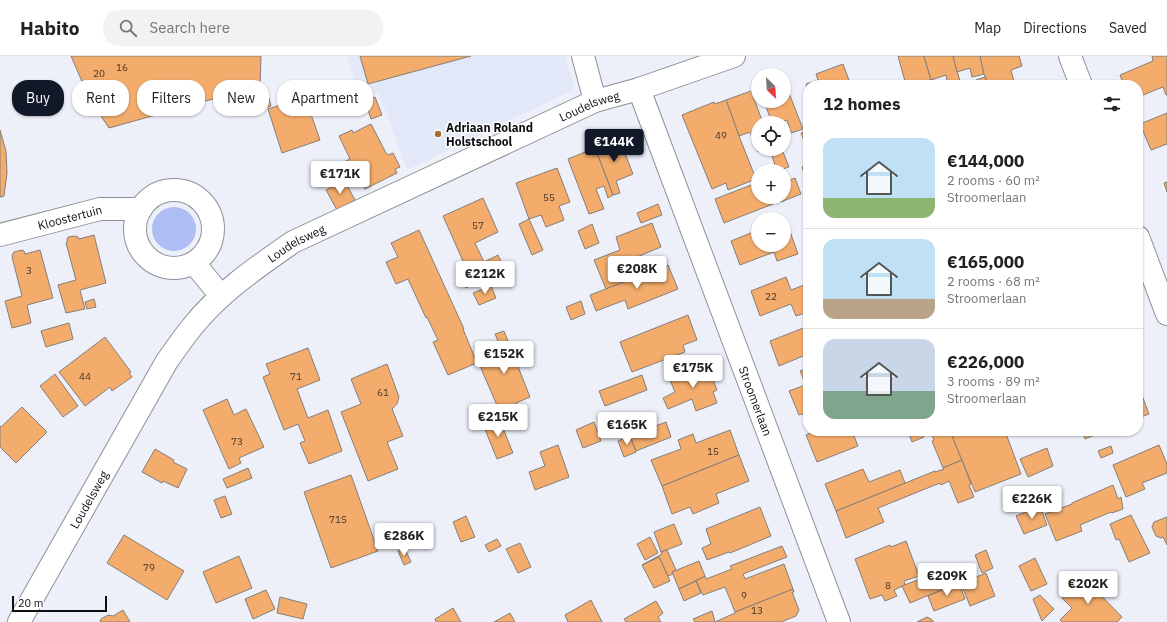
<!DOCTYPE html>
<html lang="en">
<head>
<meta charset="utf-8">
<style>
	:root { --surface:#fff; --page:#f2f2f2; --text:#222; --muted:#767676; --line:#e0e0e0; --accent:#111827 }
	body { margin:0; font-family:"IBM Plex Sans",sans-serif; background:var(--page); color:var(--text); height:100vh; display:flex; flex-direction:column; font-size:15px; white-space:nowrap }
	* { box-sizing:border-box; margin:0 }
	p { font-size:13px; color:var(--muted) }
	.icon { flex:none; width:22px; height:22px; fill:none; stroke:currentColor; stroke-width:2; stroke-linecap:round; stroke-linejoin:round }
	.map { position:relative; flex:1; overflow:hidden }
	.details { position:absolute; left:803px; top:24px; width:340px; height:356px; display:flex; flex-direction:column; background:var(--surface); border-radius:16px; box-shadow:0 1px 3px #0004 }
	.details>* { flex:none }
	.top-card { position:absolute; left:12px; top:24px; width:380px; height:36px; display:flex; gap:8px }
	.needle { width:26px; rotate:155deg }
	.tools { position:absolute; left:751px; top:12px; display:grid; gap:8px }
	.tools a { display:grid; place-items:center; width:40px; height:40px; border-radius:50%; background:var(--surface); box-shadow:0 1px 3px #0004; font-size:20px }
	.scale { position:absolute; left:12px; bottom:10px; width:95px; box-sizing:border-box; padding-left:4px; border:2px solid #0d0e11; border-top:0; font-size:11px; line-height:14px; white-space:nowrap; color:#0d0e11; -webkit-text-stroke:3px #fff; paint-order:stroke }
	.price { position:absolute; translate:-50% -34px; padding:0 9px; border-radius:4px; background:#fff; color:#222; font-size:13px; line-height:26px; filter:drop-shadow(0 1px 2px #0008) }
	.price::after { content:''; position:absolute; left:50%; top:24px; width:12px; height:9px; margin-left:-6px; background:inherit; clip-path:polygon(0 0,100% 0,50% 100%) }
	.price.current { background:var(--accent); color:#fff }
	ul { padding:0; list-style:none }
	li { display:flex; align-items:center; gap:12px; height:100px; padding:0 20px }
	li+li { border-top:1px solid var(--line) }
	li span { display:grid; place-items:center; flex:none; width:112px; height:80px; border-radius:12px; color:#555 }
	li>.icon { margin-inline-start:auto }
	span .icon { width:48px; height:48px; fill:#fffc; stroke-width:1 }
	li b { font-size:17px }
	h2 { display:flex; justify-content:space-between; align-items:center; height:48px; padding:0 20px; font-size:17px }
	.chip { padding:0 14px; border-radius:16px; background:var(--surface); box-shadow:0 1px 3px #0004; font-size:14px; line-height:36px }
	.chip.current { background:var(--accent); color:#fff }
	header { display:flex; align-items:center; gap:24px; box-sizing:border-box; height:56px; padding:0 20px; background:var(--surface); border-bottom:1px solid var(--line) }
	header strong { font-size:19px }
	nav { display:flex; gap:22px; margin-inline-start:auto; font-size:14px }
	.search { width:280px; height:36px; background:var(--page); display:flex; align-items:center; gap:10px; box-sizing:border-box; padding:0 14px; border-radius:16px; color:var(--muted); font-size:15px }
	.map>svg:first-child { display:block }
	.built { fill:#e3e8f9 }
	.green { fill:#aebdf4 }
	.building { fill:#f3ac6c; stroke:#867e78 }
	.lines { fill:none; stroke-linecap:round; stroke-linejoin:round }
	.minor-casing { stroke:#8d9099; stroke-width:24 }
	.minor { stroke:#fff; stroke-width:22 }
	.poi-dot { fill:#a96c30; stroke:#fff; stroke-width:1.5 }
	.labels { text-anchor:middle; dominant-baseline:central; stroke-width:3; stroke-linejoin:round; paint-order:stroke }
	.number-label { font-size:10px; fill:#463628 }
	.street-label { font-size:12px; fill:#0d0e11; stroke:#fff }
	.poi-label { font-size:12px; font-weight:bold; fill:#0d0e11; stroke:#fff; text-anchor:start }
</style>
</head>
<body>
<header>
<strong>Habito</strong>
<div class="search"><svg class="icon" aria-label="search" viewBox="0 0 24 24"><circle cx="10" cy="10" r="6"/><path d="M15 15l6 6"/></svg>Search here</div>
<nav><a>Map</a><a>Directions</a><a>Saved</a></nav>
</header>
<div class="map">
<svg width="1167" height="566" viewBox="0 0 1167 566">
	<rect width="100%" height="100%" fill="#edf0f9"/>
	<path class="built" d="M347,0H565L575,33L407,114L379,37L359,41Z"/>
	<circle class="green" cx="174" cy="173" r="22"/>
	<g class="building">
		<path d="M71,0H261L260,30L109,72L90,44Z"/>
		<path d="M360,0H471L368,28Z"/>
		<path d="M898,0H924L931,24L921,26L922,29H906Z"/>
		<path d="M924,0H953L961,29H948L946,19L931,24Z"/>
		<path d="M953,0H980L984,18L972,21L970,12L957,16Z"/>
		<path d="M980,0H1019L1022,10L1011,14L1015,29H989L984,18Z"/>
		<path d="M1152,0H1167V39H1166L1163,31L1138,41V29H1124L1120,19L1153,5Z"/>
		<path d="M843,8L850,27L856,25L857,29H808V35L806,28L818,24L816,18Z"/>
		<path d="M985,21L989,29H977L976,24Z"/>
		<path d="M784,24L803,73L791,77L787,64L780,67H772L764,45H784Z"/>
		<path d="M751,35L763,67H758V93H764L758,96L750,76L739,80L726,44Z"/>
		<path d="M305,41L320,84L282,97L268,53Z"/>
		<path d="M375,41L382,59L371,63L365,45Z"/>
		<path d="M269,42L271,50L262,53L259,45Z"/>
		<path d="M726,44L739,80L756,123L728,134L726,127L712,133L682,59L714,46L715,48Z"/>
		<path d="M1167,57V88L1151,94L1140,68Z"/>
		<path d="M371,68L386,97L388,99L393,97L400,111L395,113L397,117L365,133L359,119L350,124L342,107L350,103L339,80L352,74L353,77Z"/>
		<path d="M0,74L6,95L7,117L4,140L0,141Z"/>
		<path d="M808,74V94L801,77Z"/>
		<path d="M619,82L633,118L616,125L620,137L613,139L595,92Z"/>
		<path d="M595,92L613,139L608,142L604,130L596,133L604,153L589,158L568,103Z"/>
		<path d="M783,96L789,111L777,115L772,100Z"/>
		<path d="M808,108V127L802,111Z"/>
		<path d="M557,112L570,146L559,150L564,164L546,171L541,159L529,163L516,127Z"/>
		<path d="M795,122L801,138L781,146L780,141H784V126Z"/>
		<path d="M344,124L355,144L337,154L326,134Z"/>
		<path d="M1167,126V136L1164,127Z"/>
		<path d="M751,129L756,141L758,140L770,141L773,148L724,167L715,143Z"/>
		<path d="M483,142L498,176L475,187L484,206L498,199L506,216L474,230L473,228L466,232L459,217L467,214L443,160Z"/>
		<path d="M658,148L662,159L641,167L637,157Z"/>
		<path d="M529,163L543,194L532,199L519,168Z"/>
		<path d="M784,164H786L798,198L777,205L774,196L740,209L731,185L758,174V189H784Z"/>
		<path d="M652,167L661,191L632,203L639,221L606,233L594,204L620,194L616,181Z"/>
		<path d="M592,168L599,187L585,193L578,175Z"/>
		<path d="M419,174L464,273H463L477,307L448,319L433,286L438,284L427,261L426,262L408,223L396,228L386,206L398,201L391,187Z"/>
		<path d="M94,179L106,227L80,234L85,253L66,257L58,229L76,224L66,187L67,186V184L68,181L75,180L78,181L79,183Z"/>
		<path d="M22,194L24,195L25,198L40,194L53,242L27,249L31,267L12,272L5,245L22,240L12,201H13L12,199L14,196Z"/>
		<path d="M668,209L678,233L628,253L625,244L596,255L590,239Z"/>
		<path d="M786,221L791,234L804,229L808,238V256L796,260L791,248L760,260L751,235Z"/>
		<path d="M491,230L496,242L479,249L473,237Z"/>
		<path d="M94,243L96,251L87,253L85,246Z"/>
		<path d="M581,245L585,258L571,264L566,251Z"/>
		<path d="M688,259L697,284L683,289L685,296L632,316L620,286Z"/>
		<path d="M69,267L73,283L46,291L41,275Z"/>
		<path d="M806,271L808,276V298L779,310L770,285Z"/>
		<path d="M504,275L530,341L516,347L517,351V355L502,361L480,310L486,307L480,292L498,285L495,278Z"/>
		<path d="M105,281L131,316L129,317L132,321L112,335L110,331L85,350L59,316Z"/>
		<path d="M308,292L320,324L297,333L308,362L328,354L342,395L309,408L300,387L305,385L298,368L284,374L263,321L270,318L266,308Z"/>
		<path d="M387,308L399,341L397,348L392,353L403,380L387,386L398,413L368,425L341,356L361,348L351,323Z"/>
		<path d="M707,309L717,334L713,336L717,347L696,355L692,343L668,353L663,342L675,336L670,324Z"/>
		<path d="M808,312V328L806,329L800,315Z"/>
		<path d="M55,318L78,350L63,361L40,330Z"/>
		<path d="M642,319L647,334L605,350L599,335Z"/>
		<path d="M808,328V356L799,359L789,335Z"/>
		<path d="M1138,329L1149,358L1138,362Z"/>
		<path d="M227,343L234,359L246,353L264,391L239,402L241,407L229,413L203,354Z"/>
		<path d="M22,351L47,376L16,407L0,391V370L1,371Z"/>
		<path d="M498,360L513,397L497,403L482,366Z"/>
		<path d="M594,366L601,385L583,392L576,374Z"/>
		<path d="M666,366L671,381L636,395L630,380Z"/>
		<path d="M730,374L739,399L662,430L651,404L681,393L678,384L693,378L696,387Z"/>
		<path d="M816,375H852L858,390L817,406L806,379Z"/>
		<path d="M915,375H921L924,381L912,386L909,378Z"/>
		<path d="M930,375H948L949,378L951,377L962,404L943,412L932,385L934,384Z"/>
		<path d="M950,375H1005L1021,418L975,436Z"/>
		<path d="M1082,375H1105L1085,383Z"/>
		<path d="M630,380L636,396L624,401L618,385Z"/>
		<path d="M558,389L569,421L535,434L529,416L545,410L540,396Z"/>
		<path d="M1159,389L1167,408V417L1142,427L1145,433L1126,441L1113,409Z"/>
		<path d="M1111,390L1113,397L1101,402L1098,395Z"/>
		<path d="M1047,392L1053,410L1028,421L1020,403Z"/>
		<path d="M155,393L174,404L173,406L187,413L178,432L163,425L162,427L142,416Z"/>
		<path d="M739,399L749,425L716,438L719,447L693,458L690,451L672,458L662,430Z"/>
		<path d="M962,404L971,428L969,429L974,441L958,447L949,425L941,429L940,427L878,452L884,466L846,482L836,455L935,415V416L944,413L943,412Z"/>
		<path d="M248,412L252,422L227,432L223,423Z"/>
		<path d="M863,413L869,426L900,414L905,427L836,455L825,428Z"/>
		<path d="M351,419L378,495L331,512L304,436Z"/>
		<path d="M1113,429L1118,443L1121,441L1123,453L1112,457L1111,456L1080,469L1082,475L1056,485L1045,458L1072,448V447Z"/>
		<path d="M225,440L232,458L221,462L214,444Z"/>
		<path d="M1040,450L1047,469L1024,478L1016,460Z"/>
		<path d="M760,451L771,480L730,497L729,496L707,504L702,492L711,488L706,473Z"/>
		<path d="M1131,459L1150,497L1129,506L1119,483L1116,484L1110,468Z"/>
		<path d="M466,460L475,481L461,486L453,466Z"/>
		<path d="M1167,461V489L1163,481L1161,482L1156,480L1152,471L1154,466Z"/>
		<path d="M674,468L682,488L661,496L654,476Z"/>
		<path d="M124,479L184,515L167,544L107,507Z"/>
		<path d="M650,481L658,497L645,504L637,488Z"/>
		<path d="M497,483L501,490L489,496L485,489Z"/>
		<path d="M906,485L919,520L904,525L905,529L894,534L897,540L885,545L882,539L870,543L855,503L890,489L891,491Z"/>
		<path d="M520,487L531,511L518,517L506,493Z"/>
		<path d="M782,490L787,501L743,518L745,523L784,508L793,533L735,556L725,531L703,539L696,525L705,520L706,523L732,513L730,510Z"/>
		<path d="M405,493L411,506L404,509L398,495Z"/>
		<path d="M667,494L676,514L672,516L673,518L668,520L659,501L642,509L662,498L661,496Z"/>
		<path d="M986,494L993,512L982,517L975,499Z"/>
		<path d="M239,500L252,532L216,547L203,516Z"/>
		<path d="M659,501L670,525L654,532L642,509Z"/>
		<path d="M1035,502L1047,528L1031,535L1019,510Z"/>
		<path d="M699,505L705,520L679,533L672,516Z"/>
		<path d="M961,507L967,523L910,547L902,530Z"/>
		<path d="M986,517L995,540L970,550L961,527Z"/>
		<path d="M1083,521L1122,561L1117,566H1062L1060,564L1072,552L1062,542Z"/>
		<path d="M696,525L701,537L684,545L679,533Z"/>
		<path d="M959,527L965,543L934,555L928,540Z"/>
		<path d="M793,533L794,536H792L799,554L796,560L781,566H715L735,557V556Z"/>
		<path d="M266,534L275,553L253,563L245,543Z"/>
		<path d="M1040,539L1054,553L1042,565L1033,543Z"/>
		<path d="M280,541L307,548L303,563L277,557Z"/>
		<path d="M591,544L602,566H568L565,559Z"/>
		<path d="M656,545L663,557L658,561L661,566H626L624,563Z"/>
		<path d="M453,552L461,566H436L435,563Z"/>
		<path d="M123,554L130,566H100L101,563L108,559L113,560Z"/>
		<path d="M712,555L715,566H695L693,563Z"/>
		<path d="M510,557L515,566H494Z"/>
		<path d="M927,561L931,563L934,566H917Z"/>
	</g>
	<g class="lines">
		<g class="minor-casing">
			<g id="minor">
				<path d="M583,0L595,45"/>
				<path d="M1070,0L1081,29"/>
				<path id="s1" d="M639,33L839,566"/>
				<circle cx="174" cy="173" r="39"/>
				<path id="s2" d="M0,179L100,153H141"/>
				<path d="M1138,181L1167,258"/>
				<path d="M194,207L221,240"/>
				<path id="s3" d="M19,566L167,305C175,294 183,282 192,271C220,236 257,211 293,186L595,45L639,33L734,0"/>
			</g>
		</g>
		<use href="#minor" class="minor"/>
	</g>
	<circle class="poi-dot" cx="438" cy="78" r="4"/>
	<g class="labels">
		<g class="number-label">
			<text x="122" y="11">16</text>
			<text x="99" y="17">20</text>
			<text x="721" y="79">49</text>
			<text x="549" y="141">55</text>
			<text x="478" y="169">57</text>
			<text x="29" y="214">3</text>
			<text x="771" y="240">22</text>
			<text x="85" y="320">44</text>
			<text x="296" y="320">71</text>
			<text x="383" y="336">61</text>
			<text x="237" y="385">73</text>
			<text x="713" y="395">15</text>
			<text x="338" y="463">71S</text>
			<text x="149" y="511">79</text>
			<text x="888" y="529">8</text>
			<text x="744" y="539">9</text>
			<text x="757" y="554">13</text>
		</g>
		<g class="street-label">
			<text stroke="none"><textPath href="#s3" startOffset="801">Loudelsweg</textPath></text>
			<text stroke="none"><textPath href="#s2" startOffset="72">Kloostertuin</textPath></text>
			<text stroke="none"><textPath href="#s3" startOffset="477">Loudelsweg</textPath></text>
			<text stroke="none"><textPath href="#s1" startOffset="333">Stroomerlaan</textPath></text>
			<text stroke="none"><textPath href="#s3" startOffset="141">Loudelsweg</textPath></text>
		</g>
		<g class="poi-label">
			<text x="446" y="71">Adriaan Roland<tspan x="446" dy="14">Holstschool</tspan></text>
		</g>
	</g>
</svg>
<div class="tools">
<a><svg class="needle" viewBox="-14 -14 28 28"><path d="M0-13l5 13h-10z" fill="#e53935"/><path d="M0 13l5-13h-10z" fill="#767676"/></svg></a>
<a><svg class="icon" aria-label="locate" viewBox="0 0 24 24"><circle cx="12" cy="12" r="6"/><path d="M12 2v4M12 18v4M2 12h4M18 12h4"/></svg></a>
<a>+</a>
<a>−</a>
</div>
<div class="scale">20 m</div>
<b class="price current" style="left:614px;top:107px">€144K</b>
<b class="price" style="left:340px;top:139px">€171K</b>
<b class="price" style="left:637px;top:234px">€208K</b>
<b class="price" style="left:485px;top:239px">€212K</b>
<b class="price" style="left:504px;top:319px">€152K</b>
<b class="price" style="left:693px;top:333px">€175K</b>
<b class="price" style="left:498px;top:382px">€215K</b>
<b class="price" style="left:627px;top:390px">€165K</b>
<b class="price" style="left:1032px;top:464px">€226K</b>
<b class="price" style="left:404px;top:501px">€286K</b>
<b class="price" style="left:947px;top:541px">€209K</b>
<b class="price" style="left:1088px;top:549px">€202K</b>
<div class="top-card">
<a class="chip current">Buy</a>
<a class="chip">Rent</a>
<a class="chip">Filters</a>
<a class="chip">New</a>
<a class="chip">Apartment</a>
</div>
<section class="details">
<h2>12 homes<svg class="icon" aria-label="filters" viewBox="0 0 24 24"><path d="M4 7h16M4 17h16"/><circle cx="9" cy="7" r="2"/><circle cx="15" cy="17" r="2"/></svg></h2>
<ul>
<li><span style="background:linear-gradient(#bfe0f5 75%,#8fb573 0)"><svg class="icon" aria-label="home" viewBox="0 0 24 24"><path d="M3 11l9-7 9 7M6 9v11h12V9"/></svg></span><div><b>€144,000</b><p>2 rooms · 60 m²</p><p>Stroomerlaan</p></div></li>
<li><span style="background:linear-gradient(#bfe0f5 75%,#b9a48a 0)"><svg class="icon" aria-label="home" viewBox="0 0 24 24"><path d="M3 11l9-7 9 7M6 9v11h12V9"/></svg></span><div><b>€165,000</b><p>2 rooms · 68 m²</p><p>Stroomerlaan</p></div></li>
<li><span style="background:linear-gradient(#c9d6e8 65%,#7fa58c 0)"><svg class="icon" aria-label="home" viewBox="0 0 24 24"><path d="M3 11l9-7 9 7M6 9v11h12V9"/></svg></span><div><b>€226,000</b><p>3 rooms · 89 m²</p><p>Stroomerlaan</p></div></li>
</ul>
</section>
</div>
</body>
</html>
